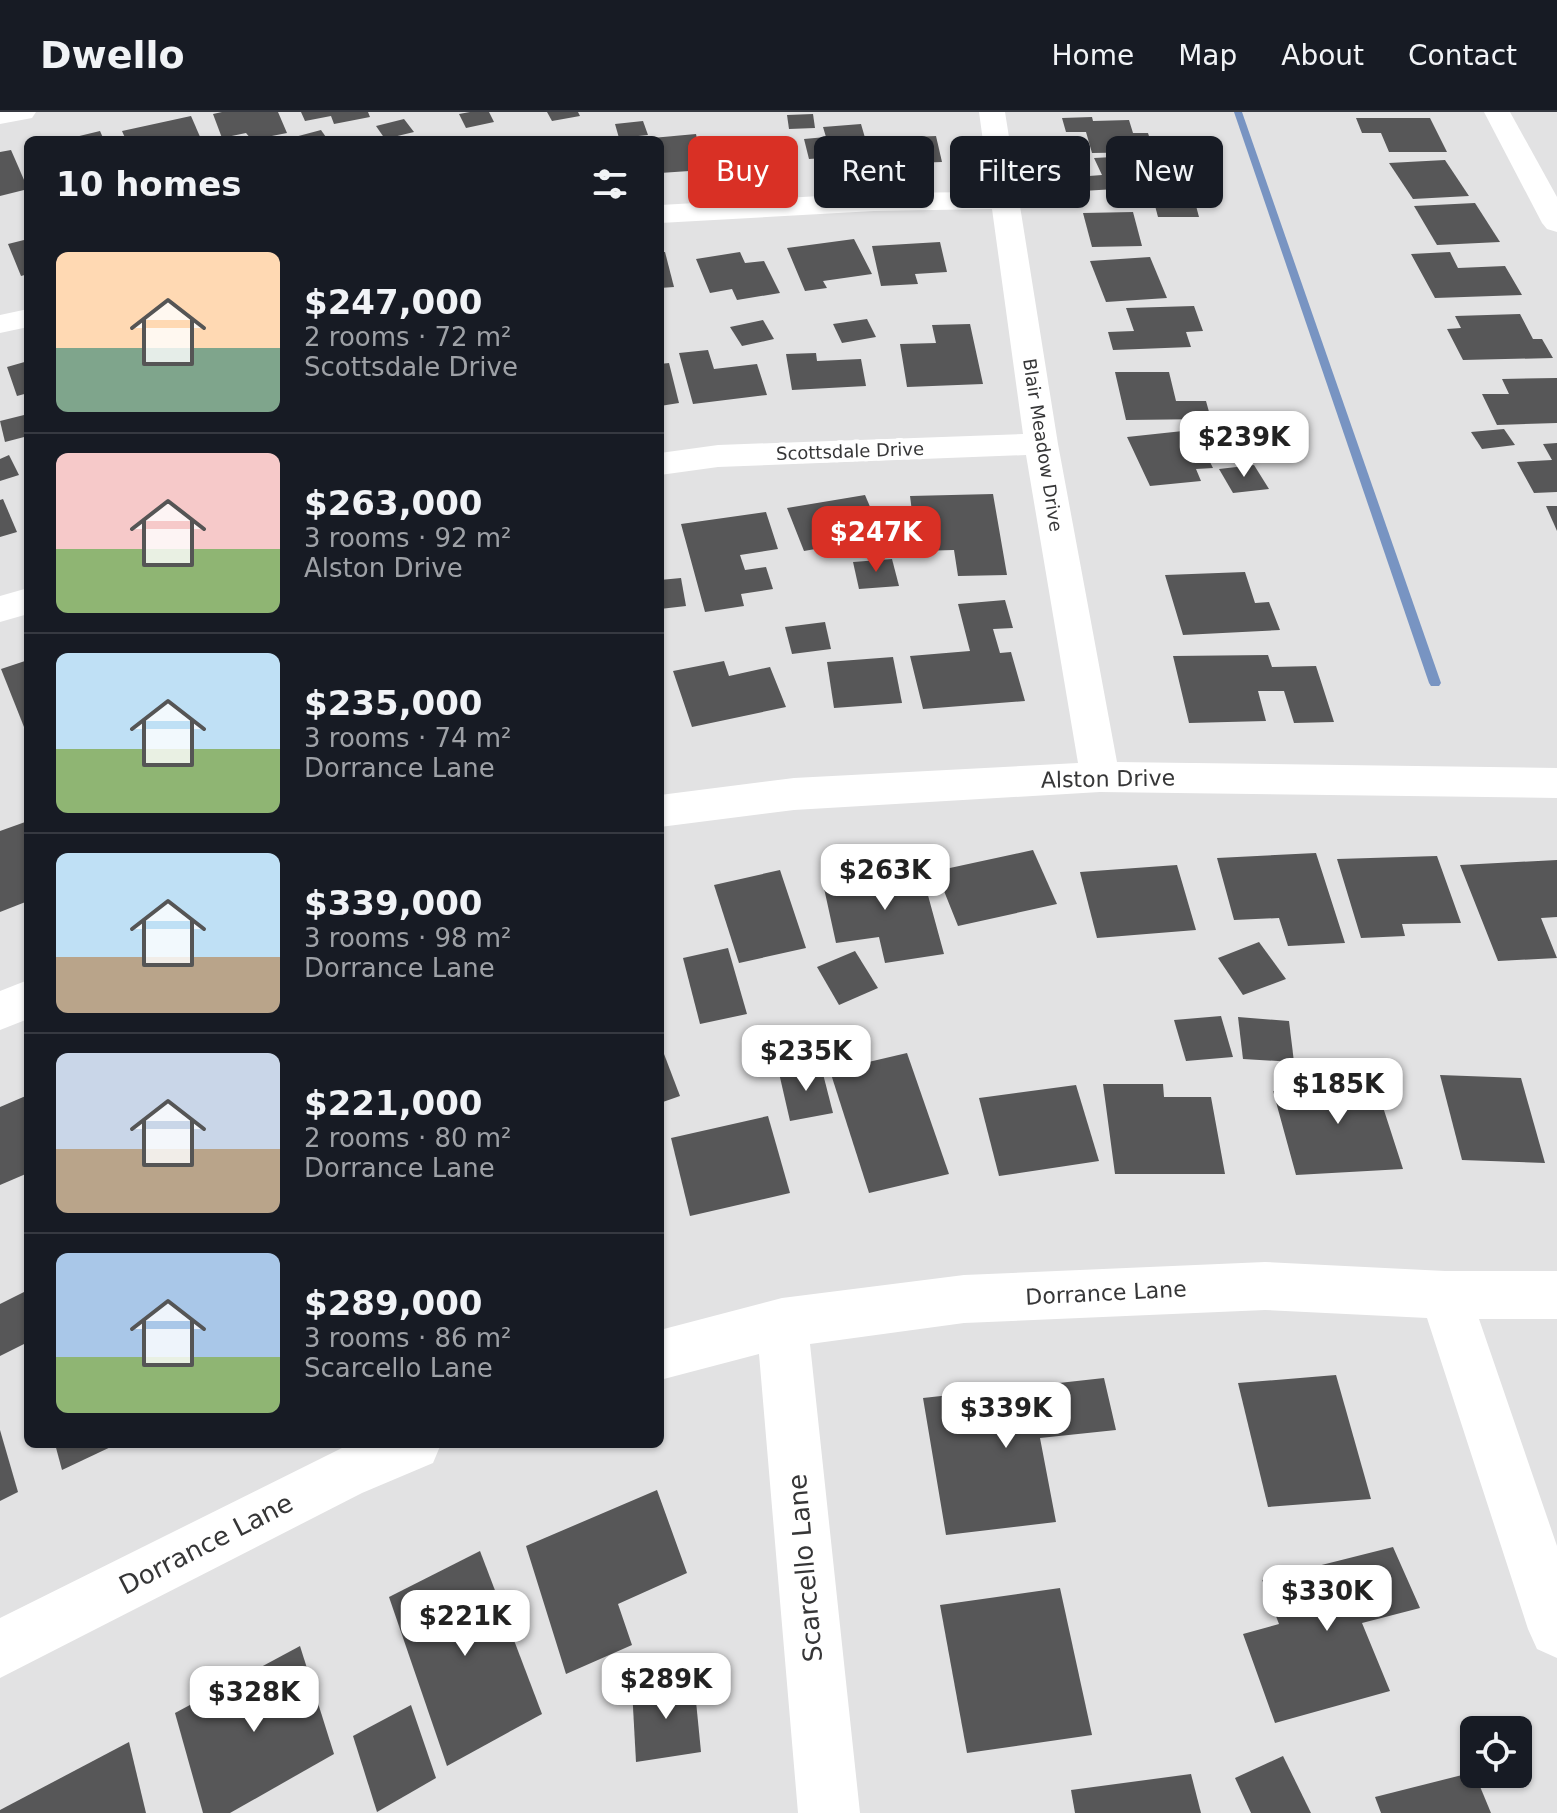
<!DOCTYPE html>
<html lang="en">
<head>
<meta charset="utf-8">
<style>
	:root { --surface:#171b24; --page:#242831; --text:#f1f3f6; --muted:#9ea1a6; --line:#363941; --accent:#d93025 }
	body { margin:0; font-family:"DejaVu Sans",sans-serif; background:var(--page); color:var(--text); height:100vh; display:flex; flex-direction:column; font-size:30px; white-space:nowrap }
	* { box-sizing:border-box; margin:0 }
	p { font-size:26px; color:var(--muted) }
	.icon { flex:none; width:44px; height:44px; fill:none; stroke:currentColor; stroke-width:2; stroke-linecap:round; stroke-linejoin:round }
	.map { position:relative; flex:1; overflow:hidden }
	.side { position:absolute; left:24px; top:24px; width:640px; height:1312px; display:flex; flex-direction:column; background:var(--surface); border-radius:12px; box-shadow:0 2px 6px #0004 }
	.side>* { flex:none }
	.hud { position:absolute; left:688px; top:24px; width:748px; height:72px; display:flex; gap:16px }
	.buttons { position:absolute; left:1460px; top:1604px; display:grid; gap:16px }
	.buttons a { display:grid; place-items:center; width:72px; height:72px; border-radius:12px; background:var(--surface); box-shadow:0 2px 6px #0004; font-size:40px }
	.price { position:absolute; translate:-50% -68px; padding:0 18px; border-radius:16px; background:#fff; color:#222; font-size:26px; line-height:52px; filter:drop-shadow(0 2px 4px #0008) }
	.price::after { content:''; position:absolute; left:50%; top:48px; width:24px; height:18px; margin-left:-12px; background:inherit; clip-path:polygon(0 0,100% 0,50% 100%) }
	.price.current { background:var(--accent); color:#fff }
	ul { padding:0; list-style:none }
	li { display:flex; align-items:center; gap:24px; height:200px; padding:0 32px }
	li+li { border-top:2px solid var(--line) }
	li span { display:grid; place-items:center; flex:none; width:224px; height:160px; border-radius:12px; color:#555 }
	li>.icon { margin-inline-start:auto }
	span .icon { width:96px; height:96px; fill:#fffc; stroke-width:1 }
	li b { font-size:34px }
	h2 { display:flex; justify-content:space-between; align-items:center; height:96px; padding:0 32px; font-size:34px }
	.tag { padding:0 28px; border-radius:12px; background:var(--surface); box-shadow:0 2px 6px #0004; font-size:28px; line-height:72px }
	.tag.current { background:var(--accent); color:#fff }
	header { display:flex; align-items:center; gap:48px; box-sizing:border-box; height:112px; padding:0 40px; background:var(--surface); border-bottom:2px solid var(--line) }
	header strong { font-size:38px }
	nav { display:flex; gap:44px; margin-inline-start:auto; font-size:28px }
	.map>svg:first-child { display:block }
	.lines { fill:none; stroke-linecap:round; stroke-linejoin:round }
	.stream { fill:#7894c2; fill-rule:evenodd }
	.building { fill:#575758 }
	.minor { fill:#fff; fill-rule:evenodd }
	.labels { text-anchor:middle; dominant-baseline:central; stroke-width:8; stroke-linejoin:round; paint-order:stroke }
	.far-street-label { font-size:18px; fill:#363637; stroke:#fff }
	.street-label { font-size:22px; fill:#363637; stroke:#fff }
	.near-street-label { font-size:26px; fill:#363637; stroke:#fff }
</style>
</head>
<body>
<header>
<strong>Dwello</strong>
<nav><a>Home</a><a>Map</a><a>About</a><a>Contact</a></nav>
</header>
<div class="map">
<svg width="1557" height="1701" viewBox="0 0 1557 1701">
	<rect width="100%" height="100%" fill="#e2e2e3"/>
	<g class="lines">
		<path class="stream" d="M1234,0H1242L1441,571L1439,574H1431L1429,571Z"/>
	</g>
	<g class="building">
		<path d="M222,0H278L287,21L252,28L246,21L222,26L213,2Z"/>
		<path d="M301,0H368L370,5L334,12L331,4L305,9Z"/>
		<path d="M470,0H489L494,10L466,16L459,2Z"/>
		<path d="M547,0H578L580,4L552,9Z"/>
		<path d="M813,2L815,16L789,17L787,3Z"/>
		<path d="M191,4L201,27L126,28L122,19Z"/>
		<path d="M1092,5L1093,9L1129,8L1133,21H1148L1154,40L1092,41L1086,20H1066L1062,6Z"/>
		<path d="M1356,6H1430L1447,40H1389L1381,21H1362Z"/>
		<path d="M404,7L414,20L385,27L376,14Z"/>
		<path d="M643,9L648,23L619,26L615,12Z"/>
		<path d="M861,12L870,43L809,47L804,27L826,25L823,15Z"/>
		<path d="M321,18L328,28L291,26Z"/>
		<path d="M100,19L104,28H67V27Z"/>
		<path d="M696,22L704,58L660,61V28L652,26Z"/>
		<path d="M936,24L942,50L881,52L876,26Z"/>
		<path d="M782,31L786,55L727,57L724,33Z"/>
		<path d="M11,38L28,77L0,84V40Z"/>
		<path d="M1152,43L1162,62L1144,63L1150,75L1082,79L1076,65L1102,63L1094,46Z"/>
		<path d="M1445,48L1469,84L1413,87L1389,51Z"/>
		<path d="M1154,90H1195L1199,105H1158Z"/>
		<path d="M1475,91L1500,130L1437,133L1414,94Z"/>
		<path d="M1133,100L1142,134L1092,135L1083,101Z"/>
		<path d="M28,127V162L21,164L8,132Z"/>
		<path d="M854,127L872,162L823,169L827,176L805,179L787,136Z"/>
		<path d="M940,130L947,160L915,162L918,172L881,174L872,134Z"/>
		<path d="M660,140H665L674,175L660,176Z"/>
		<path d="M740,140L745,151L764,149L780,181L737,188L732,177L710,181L696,147Z"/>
		<path d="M1450,140L1458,156L1505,154L1522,183L1435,186L1411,142Z"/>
		<path d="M1150,145L1167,186L1106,190L1090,149Z"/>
		<path d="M1194,194L1203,219L1186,220L1191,235L1113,238L1108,220L1134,219L1126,196Z"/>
		<path d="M1520,202L1533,227H1542L1553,246L1463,248L1447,217L1461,216L1455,204Z"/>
		<path d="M867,207L876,225L842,231L833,212Z"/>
		<path d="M763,208L774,227L742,234L730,215Z"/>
		<path d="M970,212L983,272L907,275L900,232L936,231L932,213Z"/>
		<path d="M708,238L714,257L757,252L767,283L693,292L679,241Z"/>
		<path d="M816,241L817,249L861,247L866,274L792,278L786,242Z"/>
		<path d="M28,249V281L17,284L7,255Z"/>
		<path d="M669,251L679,291L660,294V252Z"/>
		<path d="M1115,260H1169L1176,289H1206L1211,307L1126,308Z"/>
		<path d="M1557,266V311L1497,313L1482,282H1509L1502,267Z"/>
		<path d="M28,302V324L5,330L0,309Z"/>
		<path d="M1211,316L1224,340L1206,342L1213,356L1196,357L1201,369L1150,374L1127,325Z"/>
		<path d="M1504,317L1515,333L1482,337L1471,320Z"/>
		<path d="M1557,331V380L1534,381L1517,350L1552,348L1543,332Z"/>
		<path d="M9,343L19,363L0,369V347Z"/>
		<path d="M1254,353L1269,377L1233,381L1219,357Z"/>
		<path d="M993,382L1007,463L958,464L954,438L917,439L910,384Z"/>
		<path d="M865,383L883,425L804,439L787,396Z"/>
		<path d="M3,387L17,420L0,425V388Z"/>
		<path d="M1546,394H1557V419Z"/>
		<path d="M766,400L778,437L740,443L745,458L766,455L773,477L741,482L744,494L705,500L681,412Z"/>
		<path d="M892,447L899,474L859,477L853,450Z"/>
		<path d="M1245,460L1255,491L1269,490L1280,518L1183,523L1165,463Z"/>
		<path d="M681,466L686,494L660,497V468Z"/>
		<path d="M1005,488L1013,516L993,517L1000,541L1011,540L1025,589L923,597L910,544L970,539L958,492Z"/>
		<path d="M825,510L831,537L792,542L785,515Z"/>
		<path d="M1268,543L1272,555L1316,554L1334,610L1294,611L1284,579H1258L1266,609L1189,611L1173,544Z"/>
		<path d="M893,545L902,591L834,596L827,550Z"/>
		<path d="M28,548V619L26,620L1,557Z"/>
		<path d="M724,549L729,564L770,555L786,595L692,615L673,559Z"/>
		<path d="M28,709V789L0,800V719Z"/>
		<path d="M1033,738L1057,792L958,814L936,759Z"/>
		<path d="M1316,741L1345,831L1288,834L1279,806L1234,808L1217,746Z"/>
		<path d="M1437,744L1461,811L1402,812L1405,824L1361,826L1337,747Z"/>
		<path d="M1557,748V805L1541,806L1557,846L1498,849L1460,753Z"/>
		<path d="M1177,753L1196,818L1097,826L1080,760Z"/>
		<path d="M920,754L944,842L885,851L879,825L836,831L822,767Z"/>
		<path d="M780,758L806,836L739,851L714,773Z"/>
		<path d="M1259,830L1286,867L1243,883L1218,846Z"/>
		<path d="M728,836L747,902L700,912L683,846Z"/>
		<path d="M855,839L878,876L839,893L817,855Z"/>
		<path d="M1221,904L1233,945L1186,949L1174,908Z"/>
		<path d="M1238,905L1289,909L1294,950L1243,947Z"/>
		<path d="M907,941L949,1062L869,1081L830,959Z"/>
		<path d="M664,942L680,984L660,991V943Z"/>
		<path d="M821,954L833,1001L790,1009L779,961Z"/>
		<path d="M1371,958L1403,1057L1296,1063L1273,979L1315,977L1310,962Z"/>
		<path d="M1440,963L1521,966L1545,1051L1462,1048Z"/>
		<path d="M1103,972H1163L1164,985H1211L1225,1062H1115Z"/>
		<path d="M1076,973L1099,1049L999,1064L979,986Z"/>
		<path d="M28,983V1061L0,1073V995Z"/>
		<path d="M768,1004L790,1081L690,1104L671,1026Z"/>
		<path d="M28,1178V1230L0,1244V1192Z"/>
		<path d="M1336,1263L1371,1387L1268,1395L1238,1271Z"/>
		<path d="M1104,1266L1116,1318L1040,1326L1056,1410L946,1423L923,1286Z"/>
		<path d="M0,1318L18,1380L0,1389Z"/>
		<path d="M55,1332H117L62,1358Z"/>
		<path d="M657,1378L687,1461L618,1492L632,1533L566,1562L526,1434Z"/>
		<path d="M1393,1435L1420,1496L1362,1511L1390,1579L1275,1611L1243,1522L1279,1512L1262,1468Z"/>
		<path d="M480,1439L542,1602L447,1654L389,1485Z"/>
		<path d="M1060,1476L1092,1623L967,1641L940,1493Z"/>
		<path d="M300,1534L334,1642L230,1701H203L175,1601Z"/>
		<path d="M694,1569L701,1640L636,1650L632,1577Z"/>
		<path d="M411,1593L436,1666L377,1700L353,1624Z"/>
		<path d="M129,1630L146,1701H0V1698Z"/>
		<path d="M1283,1644L1311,1701H1251L1235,1666Z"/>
		<path d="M1474,1660L1491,1701H1381L1375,1685Z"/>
		<path d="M1191,1662L1201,1701H1075L1071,1678Z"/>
	</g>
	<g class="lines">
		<g class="minor">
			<path d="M0,0H36L32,6L0,12Z"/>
			<path d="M979,0H1005L1058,332L1117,650L1557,656V686L1100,680L794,698L660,715V683L794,666L1078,651L1026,343L718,355L660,363V341L718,333L1023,322L992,97L874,99L660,111V93L874,81L990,80Z"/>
			<path d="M1484,0H1510L1557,85V120L1547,117L1542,111Z"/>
			<path d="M28,197V215L0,221V203Z"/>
			<path d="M28,476V502L0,510V484Z"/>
			<path d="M28,868V907L0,918V879Z"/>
			<path d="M1265,1150L1445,1159H1557V1207H1479L1557,1434V1546L1537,1537L1528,1517L1427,1206L1265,1198L964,1211L810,1232L860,1701H798L759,1242L660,1268V1218L782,1186L964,1163Z"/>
			<path d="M350,1332H441L433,1351L362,1381L0,1566V1506Z"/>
		</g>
	</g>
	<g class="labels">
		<g class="far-street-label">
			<text transform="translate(1043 333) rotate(81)">Blair Meadow Drive</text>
			<text transform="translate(850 339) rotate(-2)">Scottsdale Drive</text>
		</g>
		<g class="street-label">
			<text transform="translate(1108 667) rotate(-1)">Alston Drive</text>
			<text transform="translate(1106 1181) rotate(-3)">Dorrance Lane</text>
		</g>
		<g class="near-street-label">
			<text transform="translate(206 1432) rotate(-27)">Dorrance Lane</text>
			<text transform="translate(805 1456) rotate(-95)">Scarcello Lane</text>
		</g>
	</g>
</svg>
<div class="buttons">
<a><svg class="icon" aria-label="locate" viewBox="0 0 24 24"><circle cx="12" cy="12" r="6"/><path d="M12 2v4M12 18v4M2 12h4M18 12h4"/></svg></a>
</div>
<b class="price" style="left:1244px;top:367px">$239K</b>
<b class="price current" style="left:876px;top:462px">$247K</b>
<b class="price" style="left:885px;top:800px">$263K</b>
<b class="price" style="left:806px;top:981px">$235K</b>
<b class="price" style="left:1338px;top:1014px">$185K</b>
<b class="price" style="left:1006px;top:1338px">$339K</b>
<b class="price" style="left:1327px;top:1521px">$330K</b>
<b class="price" style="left:465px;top:1546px">$221K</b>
<b class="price" style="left:666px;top:1609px">$289K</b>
<b class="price" style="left:254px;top:1622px">$328K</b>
<div class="hud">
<a class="tag current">Buy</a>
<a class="tag">Rent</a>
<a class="tag">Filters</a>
<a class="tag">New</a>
</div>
<section class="side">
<h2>10 homes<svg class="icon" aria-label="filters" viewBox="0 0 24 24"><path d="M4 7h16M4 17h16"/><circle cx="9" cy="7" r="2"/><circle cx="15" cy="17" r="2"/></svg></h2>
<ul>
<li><span style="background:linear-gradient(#ffd9b3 60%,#7fa58c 0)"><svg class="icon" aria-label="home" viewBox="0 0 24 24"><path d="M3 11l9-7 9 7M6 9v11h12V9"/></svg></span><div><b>$247,000</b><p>2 rooms · 72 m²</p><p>Scottsdale Drive</p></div></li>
<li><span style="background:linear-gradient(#f6c9c9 60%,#8fb573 0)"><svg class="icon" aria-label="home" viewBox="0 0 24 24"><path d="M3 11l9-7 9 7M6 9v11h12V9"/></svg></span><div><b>$263,000</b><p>3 rooms · 92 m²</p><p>Alston Drive</p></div></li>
<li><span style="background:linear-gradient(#bfe0f5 60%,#8fb573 0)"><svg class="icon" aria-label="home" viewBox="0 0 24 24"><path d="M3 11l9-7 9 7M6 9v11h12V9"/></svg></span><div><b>$235,000</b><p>3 rooms · 74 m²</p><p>Dorrance Lane</p></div></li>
<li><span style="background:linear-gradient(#bfe0f5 65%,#b9a48a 0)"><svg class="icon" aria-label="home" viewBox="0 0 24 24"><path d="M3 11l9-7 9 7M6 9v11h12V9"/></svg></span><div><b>$339,000</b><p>3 rooms · 98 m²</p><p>Dorrance Lane</p></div></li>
<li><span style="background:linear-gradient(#c9d6e8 60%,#b9a48a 0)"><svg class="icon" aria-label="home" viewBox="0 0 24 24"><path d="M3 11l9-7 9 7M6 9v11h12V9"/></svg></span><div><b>$221,000</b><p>2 rooms · 80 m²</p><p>Dorrance Lane</p></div></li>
<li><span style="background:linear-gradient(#a9c7e8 65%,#8fb573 0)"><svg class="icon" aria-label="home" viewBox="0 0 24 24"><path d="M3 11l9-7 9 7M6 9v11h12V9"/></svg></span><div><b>$289,000</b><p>3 rooms · 86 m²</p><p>Scarcello Lane</p></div></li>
</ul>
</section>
</div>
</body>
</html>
